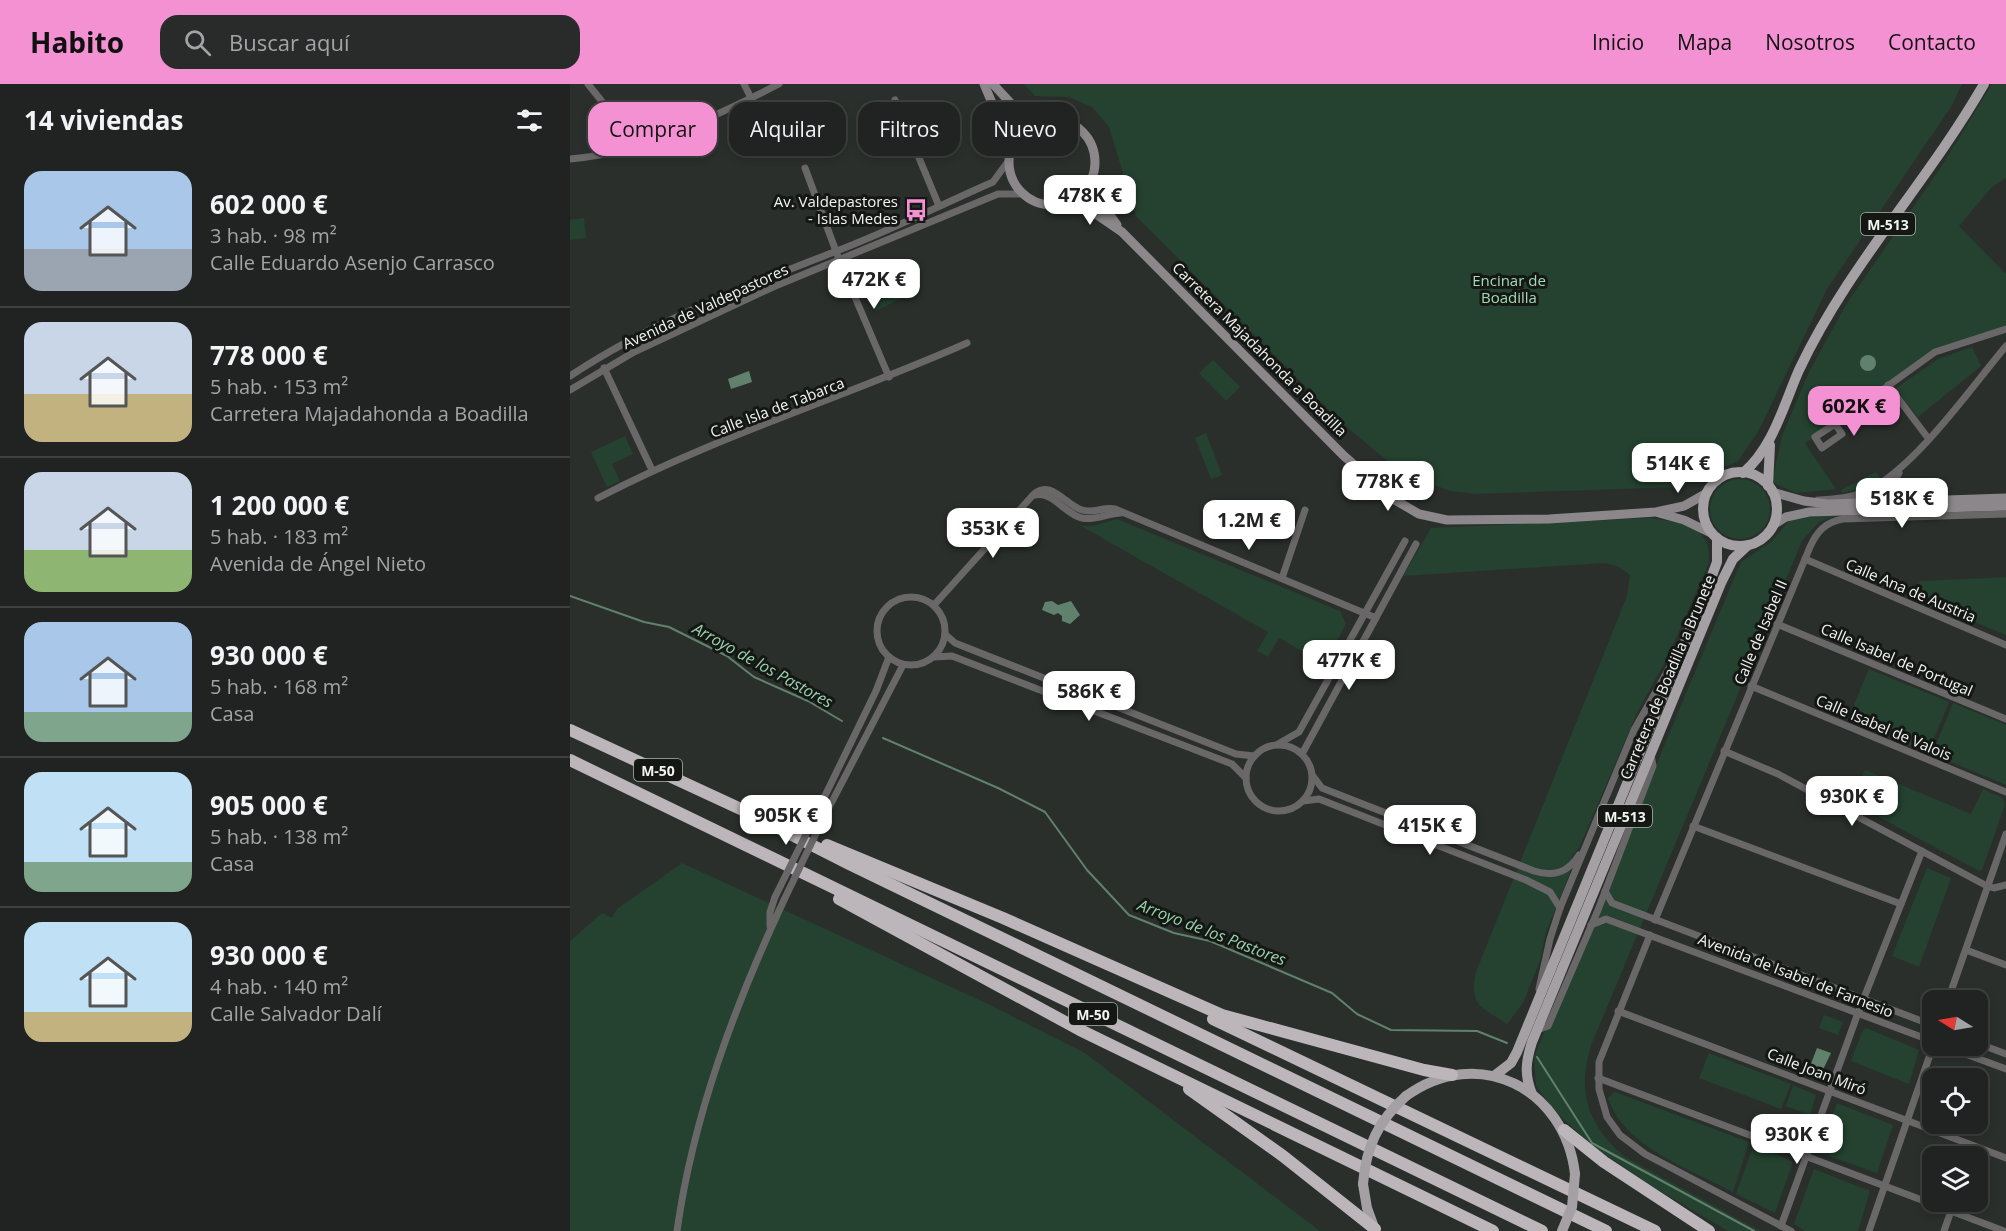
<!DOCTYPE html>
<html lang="es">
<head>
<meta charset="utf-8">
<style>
	:root { --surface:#202321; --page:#282b2a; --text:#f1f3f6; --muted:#a2a4a5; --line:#3d403f; --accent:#f491d3 }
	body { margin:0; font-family:"Open Sans",sans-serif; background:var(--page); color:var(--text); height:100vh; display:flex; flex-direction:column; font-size:22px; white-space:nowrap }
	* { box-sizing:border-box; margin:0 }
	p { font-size:20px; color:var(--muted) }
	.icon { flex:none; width:33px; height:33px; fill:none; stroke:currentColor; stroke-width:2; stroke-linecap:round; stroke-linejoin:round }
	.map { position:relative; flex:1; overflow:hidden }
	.sheet { display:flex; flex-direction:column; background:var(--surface); width:570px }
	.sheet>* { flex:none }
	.guide { position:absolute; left:18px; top:18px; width:570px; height:54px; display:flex; gap:12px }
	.needle { width:39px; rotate:281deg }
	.tools { position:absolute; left:1352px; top:906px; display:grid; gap:12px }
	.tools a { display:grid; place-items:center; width:66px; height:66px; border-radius:12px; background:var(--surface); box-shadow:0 3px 9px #0003,0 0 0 2px var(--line); font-size:30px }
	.price { position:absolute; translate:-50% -51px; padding:0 14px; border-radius:12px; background:#fff; color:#222; font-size:20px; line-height:39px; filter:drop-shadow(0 2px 3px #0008) }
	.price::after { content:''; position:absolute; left:50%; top:36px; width:18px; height:14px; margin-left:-9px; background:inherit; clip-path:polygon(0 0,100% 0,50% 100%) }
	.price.selected { background:var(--accent); color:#111 }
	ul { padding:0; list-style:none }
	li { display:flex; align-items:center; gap:18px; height:150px; padding:0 24px }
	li+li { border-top:2px solid var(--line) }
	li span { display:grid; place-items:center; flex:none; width:168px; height:120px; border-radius:18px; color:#555 }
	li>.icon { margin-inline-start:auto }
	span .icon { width:72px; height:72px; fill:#fffc; stroke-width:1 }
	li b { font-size:26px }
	h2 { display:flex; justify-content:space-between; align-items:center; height:72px; padding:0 24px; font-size:26px }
	.chip { padding:0 21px; border-radius:18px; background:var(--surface); box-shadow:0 3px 9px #0003,0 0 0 2px var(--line); font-size:21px; line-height:54px }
	.chip.selected { background:var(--accent); color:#111 }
	header { display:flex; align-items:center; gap:36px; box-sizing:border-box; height:84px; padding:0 30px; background:var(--accent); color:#111 }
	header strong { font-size:28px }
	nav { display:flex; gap:33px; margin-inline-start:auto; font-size:21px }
	.search { width:420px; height:54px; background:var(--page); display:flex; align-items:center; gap:15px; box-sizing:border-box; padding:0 21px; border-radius:18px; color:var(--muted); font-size:22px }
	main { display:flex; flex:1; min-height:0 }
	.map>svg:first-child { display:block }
	.green { fill:#24422f }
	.water { fill:#60826c }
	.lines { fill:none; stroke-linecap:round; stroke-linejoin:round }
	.stream { stroke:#60826c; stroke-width:2 }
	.street { stroke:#6a6769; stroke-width:7 }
	.secondary { stroke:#8b878a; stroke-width:9 }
	.primary { stroke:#a5a0a3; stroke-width:10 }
	.highway { stroke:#bcb6ba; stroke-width:12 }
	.street-bridge { stroke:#6a6769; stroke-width:7 }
	.primary-bridge { stroke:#a5a0a3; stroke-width:10 }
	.labels { text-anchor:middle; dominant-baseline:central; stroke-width:6; stroke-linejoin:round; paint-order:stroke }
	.shield { fill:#151715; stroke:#afb2af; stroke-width:1.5 }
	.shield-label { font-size:14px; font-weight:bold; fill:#f1f4f1 }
	.poi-label { font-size:15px; fill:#f1f4f1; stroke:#151715; text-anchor:end }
	.park-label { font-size:15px; fill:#a1dcb6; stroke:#151715 }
	.street-label { font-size:15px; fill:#f1f4f1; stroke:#151715 }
	.water-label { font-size:16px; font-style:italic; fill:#98d3ac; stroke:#151715 }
</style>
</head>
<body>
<header>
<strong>Habito</strong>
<div class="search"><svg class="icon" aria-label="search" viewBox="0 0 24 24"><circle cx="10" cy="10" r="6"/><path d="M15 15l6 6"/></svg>Buscar aquí</div>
<nav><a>Inicio</a><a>Mapa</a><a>Nosotros</a><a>Contacto</a></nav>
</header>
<main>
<section class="sheet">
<h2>14 viviendas<svg class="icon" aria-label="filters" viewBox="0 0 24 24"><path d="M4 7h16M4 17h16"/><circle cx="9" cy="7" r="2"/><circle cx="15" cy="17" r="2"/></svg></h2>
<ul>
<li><span style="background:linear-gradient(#a9c7e8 65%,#9aa5b1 0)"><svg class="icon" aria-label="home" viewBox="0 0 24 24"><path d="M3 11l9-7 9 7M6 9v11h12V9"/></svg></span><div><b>602 000 €</b><p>3 hab. · 98 m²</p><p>Calle Eduardo Asenjo Carrasco</p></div></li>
<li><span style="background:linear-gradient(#c9d6e8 60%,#c2b280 0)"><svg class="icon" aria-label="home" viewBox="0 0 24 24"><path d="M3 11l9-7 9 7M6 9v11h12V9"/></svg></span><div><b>778 000 €</b><p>5 hab. · 153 m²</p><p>Carretera Majadahonda a Boadilla</p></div></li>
<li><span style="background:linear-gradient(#c9d6e8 65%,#8fb573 0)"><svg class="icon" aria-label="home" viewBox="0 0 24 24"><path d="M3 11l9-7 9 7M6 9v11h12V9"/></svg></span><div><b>1 200 000 €</b><p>5 hab. · 183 m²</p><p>Avenida de Ángel Nieto</p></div></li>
<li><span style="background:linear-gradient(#a9c7e8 75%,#7fa58c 0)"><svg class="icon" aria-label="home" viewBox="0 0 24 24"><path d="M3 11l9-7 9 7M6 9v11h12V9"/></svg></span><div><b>930 000 €</b><p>5 hab. · 168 m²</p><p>Casa</p></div></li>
<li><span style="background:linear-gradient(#bfe0f5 75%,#7fa58c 0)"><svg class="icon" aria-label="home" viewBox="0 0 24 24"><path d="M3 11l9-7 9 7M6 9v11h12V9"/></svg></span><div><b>905 000 €</b><p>5 hab. · 138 m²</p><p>Casa</p></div></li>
<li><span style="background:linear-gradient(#bfe0f5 75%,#c2b280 0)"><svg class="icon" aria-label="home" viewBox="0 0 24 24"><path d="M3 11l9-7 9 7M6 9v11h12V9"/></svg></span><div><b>930 000 €</b><p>4 hab. · 140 m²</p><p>Calle Salvador Dalí</p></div></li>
</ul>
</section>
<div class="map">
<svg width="1436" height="1147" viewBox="0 0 1436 1147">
	<rect width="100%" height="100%" fill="#2a2f2c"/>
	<g class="green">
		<path d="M454,0H1392L1381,23L1257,205L1188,348L1168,377L1108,403L906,410L880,407L832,389L773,340L566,132L539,43L522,23L499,13L465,12Z"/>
		<path d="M1422,0H1436V94L1421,104L1389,142L1436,190V243L1365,266L1235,359L1266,405L1226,409L1202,398L1212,352L1239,288L1277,219L1371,83Z"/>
		<path d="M14,134L16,154L0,156V136Z"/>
		<path d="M341,198L346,207L306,227L302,217Z"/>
		<path d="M1402,263L1411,282L1348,333L1325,305L1368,275Z"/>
		<path d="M643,276L670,303L656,317L629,289Z"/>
		<path d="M636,349L652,391L641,395L625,354Z"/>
		<path d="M55,352L63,370L42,380L50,397L37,403L21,368Z"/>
		<path d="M1306,388L1310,393L1289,405L1272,409L1271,406Z"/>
		<circle cx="1170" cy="425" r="30"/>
		<path d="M1268,431L1249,438L1232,457L1022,959C1006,1006 1017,1041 1055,1073L1190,1147H1158L1085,1104L1020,1060L984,1026L966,1002L964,973L1171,478L1201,458L1219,437L1230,433Z"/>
		<path d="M1079,434C1111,439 1141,438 1139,479L1097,574L1067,629L1009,764L1002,772L1000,789L976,848L970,877L953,919L937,940C911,923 899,922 906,888L1057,512L1060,491L1049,483L1036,479L833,492L861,444Z"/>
		<path d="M547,435L770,527L776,540L755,580L709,554L698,573L687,567L698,548L511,442H523Z"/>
		<path d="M1436,493V551L1344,513L1350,497Z"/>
		<path d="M1299,585L1379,618L1358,669L1278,635Z"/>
		<path d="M1383,619L1436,641V701L1362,670Z"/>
		<path d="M1295,686L1401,730L1413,705L1433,714L1435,721L1412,786L1409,787L1281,718Z"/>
		<path d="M112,779L418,920L515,969L750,1147H0V857L32,829L42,834L47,825Z"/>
		<path d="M1357,784L1381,794L1349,883L1322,872Z"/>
		<path d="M1254,931L1273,938L1268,951L1249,944Z"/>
		<path d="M1296,944L1349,966L1339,1000L1281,977L1292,948Z"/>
		<path d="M1139,969L1221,1000L1211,1025L1129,994Z"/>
		<path d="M1223,1001L1246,1011L1240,1031L1216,1022Z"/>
		<path d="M1045,1008L1179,1058L1163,1108C1120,1085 1054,1063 1038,1014Z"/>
		<path d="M1267,1019L1323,1041L1307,1089L1250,1069L1249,1065Z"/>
		<path d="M1184,1060L1223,1078L1205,1129L1166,1110Z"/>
		<path d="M1244,1085L1300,1107L1288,1147H1235L1224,1140Z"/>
	</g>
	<g class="water">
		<circle cx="1298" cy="279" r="8"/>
		<path d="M179,287L182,298L161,305L158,295Z"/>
		<path d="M482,517L488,521L501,517L510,531L500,540L492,537V532L488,529L484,531L472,526L475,518Z"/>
		<path d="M1247,964L1261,969L1249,994L1237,990Z"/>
	</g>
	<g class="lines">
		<g class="stream">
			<path d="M0,512L74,538L99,543L157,572L184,593L238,617L272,637"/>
			<path d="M313,654L428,704L475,728L517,786L559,831L604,849L640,857L762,909L787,930L821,946L907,947L937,959"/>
			<path d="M967,973L1022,1059L1184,1147"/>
		</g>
		<g class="street">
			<path d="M18,0L38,25L63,62"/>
			<path d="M174,0L181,14"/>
			<path d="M325,16L369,122"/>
			<path d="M0,75C68,70 148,31 209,0"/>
			<path d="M235,84L270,178L319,293"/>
			<path d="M34,284L82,386"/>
			<path d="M0,292C81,238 174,203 264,168C318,148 370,121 423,98L439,76"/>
			<path d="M1318,301L1358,354"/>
			<path d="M0,306L64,268L203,203L428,110H453"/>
			<path d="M1265,340L1365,268L1436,245"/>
			<path d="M1265,340L1272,350L1252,364L1245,353Z"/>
			<path d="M465,411C483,407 496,431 512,434C525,437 538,429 551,429"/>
			<path d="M28,414C146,352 275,313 397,259"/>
			<path d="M1248,416C1264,415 1282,414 1297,407C1345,384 1400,305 1436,262"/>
			<path d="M1327,417L1320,413L1318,408L1329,389"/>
			<path d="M1235,475L1436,561"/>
			<path d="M712,494L735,426"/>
			<circle cx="341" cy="547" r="34"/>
			<path d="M364,521L463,411C480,394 495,421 512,426C524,430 534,422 545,425L806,534"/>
			<path d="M1207,540L1436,635"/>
			<path d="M376,551L385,559L666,670L684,672"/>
			<path d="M364,573L382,572L662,680L676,694"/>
			<path d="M1181,602L1436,708"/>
			<path d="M708,660L729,648L835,457"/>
			<circle cx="709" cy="694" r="33"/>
			<path d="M1154,667L1208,690L1417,802L1424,804L1436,801"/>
			<path d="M732,670L846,460"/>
			<path d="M743,692L752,704L964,787C983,793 998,789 1009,771"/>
			<path d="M733,717L749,715L956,796L980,808L990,824"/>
			<path d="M250,722L306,607L319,573"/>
			<path d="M254,733L333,581"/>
			<path d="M1123,742L1331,820"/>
			<path d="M1035,807L1042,819L1362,941"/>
			<path d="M1085,836L1240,463C1247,447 1256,438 1273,435L1436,430"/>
			<path d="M1021,841L1036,835L1362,957"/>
			<path d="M200,842V828L205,813"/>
			<path d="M1080,851L1029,978V1005L1037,1033L1050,1051L1075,1070L1221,1147"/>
			<path d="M1396,866L1436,881"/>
			<path d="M969,905L980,855L990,824L1064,646L1101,581"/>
			<path d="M1378,916L1436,750"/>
			<path d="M1048,927L1436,1074"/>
			<path d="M967,946L978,942L1028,826L1083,682L1081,671"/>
			<path d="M1407,959L1436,970"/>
			<path d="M1374,962L1436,985"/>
			<path d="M1028,994L1434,1147"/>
			<path d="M1211,1142L1288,929L1352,767"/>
			<path d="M107,1147C123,1032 165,921 214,816"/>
			<path d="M1299,1147L1363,962"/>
			<path d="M1374,1147L1381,1127"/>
		</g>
		<g class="secondary">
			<path d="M414,0L441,64"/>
			<path d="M423,0L445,24L474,34"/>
			<circle cx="482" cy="78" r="43"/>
			<path d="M522,94L529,116L547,141"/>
			<path d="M495,120L520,126L552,148L774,372L825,416L849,430L877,436L979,435L1086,428L1114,422L1137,409"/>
			<path d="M1202,408L1234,417L1258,420L1436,414"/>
			<path d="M1089,429L1114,436L1143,450"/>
			<path d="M1203,441L1216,433L1239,428L1436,422"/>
		</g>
		<g class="primary">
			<circle cx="1170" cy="425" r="37"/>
			<path d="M1173,389C1203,364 1214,320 1229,286C1278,182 1357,99 1414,0"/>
			<path d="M1198,402L1200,361"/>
			<path d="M924,992L941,979L947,968L1140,497L1147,478V454"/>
			<path d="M962,1010C954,990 956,977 962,958L1151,499L1163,475L1178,461"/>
			<path d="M836,1012C908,960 995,1004 1005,1090"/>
			<path d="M793,1100L797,1124L805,1146"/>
		</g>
		<g class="highway">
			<path d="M0,646L175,727L279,780L1036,1147"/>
			<path d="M0,676L972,1147"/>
			<path d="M257,761L433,834L652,931L854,986L882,991"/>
			<path d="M269,815L510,946L923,1147"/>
			<path d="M643,935L1085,1147"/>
			<path d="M619,1005L713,1072L805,1145"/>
			<path d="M994,1046L1034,1078L1139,1147"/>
		</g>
		<g class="street-bridge">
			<path d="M205,813L250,722"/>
			<path d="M214,816L254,733"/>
		</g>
		<g class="primary-bridge">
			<path d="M793,1100C796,1063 808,1037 836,1012"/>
			<path d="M992,1147L1002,1123L1005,1090"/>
		</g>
	</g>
	<defs>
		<g id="bus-bare" transform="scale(1.8)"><path d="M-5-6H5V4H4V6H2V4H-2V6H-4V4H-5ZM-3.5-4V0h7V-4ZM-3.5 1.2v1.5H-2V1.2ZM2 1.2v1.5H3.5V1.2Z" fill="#f491d3" stroke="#151715" stroke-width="2.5" paint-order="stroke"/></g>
	</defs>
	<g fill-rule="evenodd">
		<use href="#bus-bare" x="346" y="126"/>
	</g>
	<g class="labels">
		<g class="shield">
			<rect x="1291" y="129" width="54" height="22" rx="4.5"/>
			<rect x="64" y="675" width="48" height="22" rx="4.5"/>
			<rect x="1028" y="721" width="54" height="22" rx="4.5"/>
			<rect x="499" y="919" width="48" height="22" rx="4.5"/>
		</g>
		<g class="shield-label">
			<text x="1318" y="140">M-513</text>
			<text x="88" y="686">M-50</text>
			<text x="1055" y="732">M-513</text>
			<text x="523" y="930">M-50</text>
		</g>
		<g class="poi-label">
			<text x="328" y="117">Av. Valdepastores<tspan x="328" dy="17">- Islas Medes</tspan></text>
		</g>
		<g class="park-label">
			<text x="939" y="196">Encinar de<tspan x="939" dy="17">Boadilla</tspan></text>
		</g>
		<g class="street-label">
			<text transform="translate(135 222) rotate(-25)">Avenida de Valdepastores</text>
			<text transform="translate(690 265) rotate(45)">Carretera Majadahonda a Boadilla</text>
			<text transform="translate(207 323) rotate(-21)">Calle Isla de Tabarca</text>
			<text transform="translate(1341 506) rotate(23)">Calle Ana de Austria</text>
			<text transform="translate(1190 548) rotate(-67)">Calle de Isabel II</text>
			<text transform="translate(1327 575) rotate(23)">Calle Isabel de Portugal</text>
			<text transform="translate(1097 593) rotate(-67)">Carretera de Boadilla a Brunete</text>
			<text transform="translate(1314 643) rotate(23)">Calle Isabel de Valois</text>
			<text transform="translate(1226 891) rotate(21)">Avenida de Isabel de Farnesio</text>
			<text transform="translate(1247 987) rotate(21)">Calle Joan Miró</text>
		</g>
		<g class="water-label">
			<text transform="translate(193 581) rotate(29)">Arroyo de los Pastores</text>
			<text transform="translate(642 848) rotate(21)">Arroyo de los Pastores</text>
		</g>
	</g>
</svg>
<div class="tools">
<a><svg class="needle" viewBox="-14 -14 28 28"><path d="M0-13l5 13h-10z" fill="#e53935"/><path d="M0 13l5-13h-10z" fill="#a2a4a5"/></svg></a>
<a><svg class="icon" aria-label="locate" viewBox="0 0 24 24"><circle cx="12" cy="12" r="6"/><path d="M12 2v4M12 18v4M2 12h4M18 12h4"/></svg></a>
<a><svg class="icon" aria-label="layers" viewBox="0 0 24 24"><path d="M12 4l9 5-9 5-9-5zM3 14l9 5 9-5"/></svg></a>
</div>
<b class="price" style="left:520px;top:142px">478K €</b>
<b class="price" style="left:304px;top:226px">472K €</b>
<b class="price selected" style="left:1284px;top:353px">602K €</b>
<b class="price" style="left:1108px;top:410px">514K €</b>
<b class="price" style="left:818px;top:428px">778K €</b>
<b class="price" style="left:1332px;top:445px">518K €</b>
<b class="price" style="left:679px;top:467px">1.2M €</b>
<b class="price" style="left:423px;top:475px">353K €</b>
<b class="price" style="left:779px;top:607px">477K €</b>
<b class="price" style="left:519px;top:638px">586K €</b>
<b class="price" style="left:1282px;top:743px">930K €</b>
<b class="price" style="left:216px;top:762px">905K €</b>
<b class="price" style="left:860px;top:772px">415K €</b>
<b class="price" style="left:1227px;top:1081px">930K €</b>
<div class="guide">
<a class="chip selected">Comprar</a>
<a class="chip">Alquilar</a>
<a class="chip">Filtros</a>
<a class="chip">Nuevo</a>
</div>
</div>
</main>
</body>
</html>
